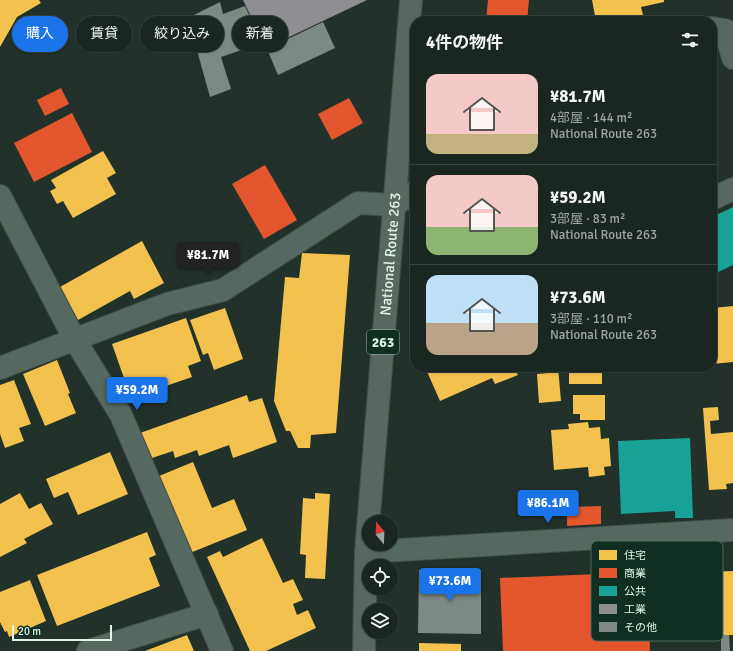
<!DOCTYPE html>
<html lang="ja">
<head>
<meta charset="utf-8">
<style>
	:root { --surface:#1a2620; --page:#27322d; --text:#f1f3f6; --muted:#9fa5a5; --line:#38433e; --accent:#1a73e8 }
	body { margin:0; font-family:Signika,"Noto Sans JP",sans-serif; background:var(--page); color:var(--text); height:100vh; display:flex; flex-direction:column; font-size:15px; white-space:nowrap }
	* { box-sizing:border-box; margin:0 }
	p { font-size:13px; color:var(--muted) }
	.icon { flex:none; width:22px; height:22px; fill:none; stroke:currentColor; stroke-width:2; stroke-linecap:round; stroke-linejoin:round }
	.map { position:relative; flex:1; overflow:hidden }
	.drawer { position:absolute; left:410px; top:16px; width:307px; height:356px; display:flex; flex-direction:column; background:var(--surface); border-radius:16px; box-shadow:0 1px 3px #0004,0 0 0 1px var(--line) }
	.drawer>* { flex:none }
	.top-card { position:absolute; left:12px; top:16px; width:338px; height:36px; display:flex; gap:8px }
	.needle { width:26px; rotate:341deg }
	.tools { position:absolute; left:362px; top:515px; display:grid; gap:8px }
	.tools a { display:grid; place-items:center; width:36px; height:36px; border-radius:50%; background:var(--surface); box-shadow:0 1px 3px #0004,0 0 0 1px var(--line); font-size:20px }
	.scale { position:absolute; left:12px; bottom:10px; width:100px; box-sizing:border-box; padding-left:4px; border:2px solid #e0f2e8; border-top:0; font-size:11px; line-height:14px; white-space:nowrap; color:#e0f2e8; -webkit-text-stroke:3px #102f22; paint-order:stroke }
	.price { position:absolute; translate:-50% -34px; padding:0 9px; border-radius:4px; background:var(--accent); color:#fff; font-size:13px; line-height:26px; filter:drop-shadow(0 1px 2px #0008) }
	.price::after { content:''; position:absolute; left:50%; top:24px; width:12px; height:9px; margin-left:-6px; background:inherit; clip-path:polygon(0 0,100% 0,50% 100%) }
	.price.active { background:#222; color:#fff }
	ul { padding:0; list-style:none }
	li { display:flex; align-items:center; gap:12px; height:100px; padding:0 16px }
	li+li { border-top:1px solid var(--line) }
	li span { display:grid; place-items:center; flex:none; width:112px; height:80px; border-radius:12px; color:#555 }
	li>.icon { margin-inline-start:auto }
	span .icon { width:48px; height:48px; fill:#fffc; stroke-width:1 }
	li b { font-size:17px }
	h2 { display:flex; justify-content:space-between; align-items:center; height:48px; padding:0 16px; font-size:17px }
	.pill { padding:0 14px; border-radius:18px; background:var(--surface); box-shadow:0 1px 3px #0004,0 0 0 1px var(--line); font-size:14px; line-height:36px }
	.pill.active { background:var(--accent); color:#fff }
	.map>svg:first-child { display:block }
	.homes { fill:#f2c14e }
	.shops { fill:#e4572e }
	.public { fill:#17a398 }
	.industry { fill:#8d8d92 }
	.building { fill:#7c8a83 }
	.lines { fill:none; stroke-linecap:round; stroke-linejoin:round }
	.minor-casing { stroke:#424f48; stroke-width:24 }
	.highway-casing { stroke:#424f48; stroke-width:24 }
	.minor { stroke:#556960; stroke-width:22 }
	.highway { stroke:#586860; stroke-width:22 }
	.labels { text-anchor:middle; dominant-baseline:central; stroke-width:4; stroke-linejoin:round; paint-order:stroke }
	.shield { fill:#102f22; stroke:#a2b8ad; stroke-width:1 }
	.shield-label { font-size:14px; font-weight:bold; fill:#e0f2e8 }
	.street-label { font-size:15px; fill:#e0f2e8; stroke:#102f22 }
	.key { fill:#102f22; stroke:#4e6a5d; stroke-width:1 }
	.key-label { font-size:11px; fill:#e0f2e8 }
</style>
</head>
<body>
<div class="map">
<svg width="733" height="651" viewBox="0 0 733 651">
	<rect width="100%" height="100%" fill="#22322a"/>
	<g class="homes">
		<path d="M0,0H39L41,3L17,17L0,47Z"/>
		<path d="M592,0H664V2L641,7L643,15L613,21H596Z"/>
		<path d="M103,151L116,173L107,178L116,194L73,218L63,201L57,204L50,191L56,188L51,180Z"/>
		<path d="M142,241L164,283L134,299L130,291L78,320L60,287Z"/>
		<path d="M302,253L350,255L336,433L311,435L310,448H298L290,431H286L274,401L285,277L299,278Z"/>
		<path d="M733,306V362L712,364L713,308Z"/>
		<path d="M225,308L243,359L214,370L208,353L203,355L190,320Z"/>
		<path d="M186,318L201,361L188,366L192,377L131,398L112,344Z"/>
		<path d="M57,360L70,393L68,394L76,413L45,426L23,374Z"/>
		<path d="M425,367H514L518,375L495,384L492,378L440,401Z"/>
		<path d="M547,367H558L561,401L539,403L537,374L548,373Z"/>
		<rect x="569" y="367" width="33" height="17"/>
		<path d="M14,380L31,424L19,428L24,441L5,448L0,434V385Z"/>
		<path d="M247,395L249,402L262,398L277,442L233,458L229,445L199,456L197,450L175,458L173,451L149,459L140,433Z"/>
		<path d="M573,395H605V420H580V414H573Z"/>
		<path d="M718,407L719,420L710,421L711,434L733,432V483L726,484L727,489L709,490L703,408Z"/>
		<path d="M588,422L589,428L600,427L601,439L609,438L611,466L604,467L605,475L589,477L588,467L554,470L551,430L569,429L568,424Z"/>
		<path d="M110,452L128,494L78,515L68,492L54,498L46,479Z"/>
		<path d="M193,462L212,508L234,499L247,530L190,553L159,476Z"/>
		<path d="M20,493L29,509L41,503L53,524L24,539L27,543L0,557V504Z"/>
		<path d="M315,493L330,494L325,579L305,578L306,555L300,554L303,498L315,499Z"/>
		<path d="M147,532L156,555L149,558L160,586L57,626L37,575Z"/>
		<path d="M262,538L283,583L293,579L303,600L293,604L297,615L308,610L316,628L266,651H250L207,557L220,551L223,557Z"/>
		<path d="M733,571V635L677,637L675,579H683V573Z"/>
		<path d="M30,580L46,621L9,637L7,631L5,632L0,622V592Z"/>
		<path d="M187,635L194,651H145Z"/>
		<path d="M419,643L461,644V651H419Z"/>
	</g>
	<g class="shops">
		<path d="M488,0H529L527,21H486Z"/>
		<path d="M61,88L69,104L45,116L37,100Z"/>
		<path d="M349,98L363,123L332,140L318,114Z"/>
		<path d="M72,113L92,152L34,182L14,143Z"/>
		<path d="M265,165L297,220L264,239L232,184Z"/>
		<path d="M601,506V524L567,526V507Z"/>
		<path d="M647,572L650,651H503L500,578Z"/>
	</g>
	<g class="public">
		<path d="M733,207V265L712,275V217Z"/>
		<path d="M690,438L693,518H675V511L621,514L618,441Z"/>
	</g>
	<path class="industry" d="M243,0H367L266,48Z"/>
	<g class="building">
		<path d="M220,2L223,14L245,6L262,43L221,57L231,89L210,97L188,18Z"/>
		<path d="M323,22L335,48L278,75L267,49Z"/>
		<path d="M419,570H481V634L418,633Z"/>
		<path d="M721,635H729L730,651H721Z"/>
	</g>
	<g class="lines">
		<g class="minor-casing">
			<g id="minor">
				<path d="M712,28L725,30L733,58"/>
				<path d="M0,196L75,340L121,415L222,651"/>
				<path d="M712,199L733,189"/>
				<path d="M0,368L167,304L223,290L358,203L394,205L415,192"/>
				<path d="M366,552L733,530"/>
				<path d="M88,651L207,614"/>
			</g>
		</g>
		<g class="highway-casing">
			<g id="highway">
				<path id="s1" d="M364,651L366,552L411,0"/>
			</g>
		</g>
		<use href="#minor" class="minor"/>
		<use href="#highway" class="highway"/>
	</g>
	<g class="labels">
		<rect class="shield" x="367" y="330" width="32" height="24" rx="3"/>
		<g class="shield-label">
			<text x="383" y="342">263</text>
		</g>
		<g class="street-label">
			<text stroke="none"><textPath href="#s1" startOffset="398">National Route 263</textPath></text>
		</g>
	</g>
	<rect x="591" y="541" width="132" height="100" rx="6" class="key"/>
	<rect x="599" y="550" width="18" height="10" fill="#f2c14e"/>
	<rect x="599" y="568" width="18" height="10" fill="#e4572e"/>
	<rect x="599" y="586" width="18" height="10" fill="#17a398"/>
	<rect x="599" y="604" width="18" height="10" fill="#8d8d92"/>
	<rect x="599" y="622" width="18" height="10" fill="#7c8a83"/>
	<g class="key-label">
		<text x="624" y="559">住宅</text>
		<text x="624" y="577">商業</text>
		<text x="624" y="595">公共</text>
		<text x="624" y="613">工業</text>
		<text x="624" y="631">その他</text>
	</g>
</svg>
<div class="tools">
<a><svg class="needle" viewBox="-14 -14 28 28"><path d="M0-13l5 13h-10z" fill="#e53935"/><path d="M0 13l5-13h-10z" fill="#9fa5a5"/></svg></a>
<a><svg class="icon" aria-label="locate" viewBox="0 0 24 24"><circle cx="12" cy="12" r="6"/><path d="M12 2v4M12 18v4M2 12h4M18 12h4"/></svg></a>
<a><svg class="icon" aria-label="layers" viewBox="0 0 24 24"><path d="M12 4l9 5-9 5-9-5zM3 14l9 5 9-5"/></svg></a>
</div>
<div class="scale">20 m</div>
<b class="price active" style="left:208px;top:276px">¥81.7M</b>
<b class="price" style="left:137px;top:411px">¥59.2M</b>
<b class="price" style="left:548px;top:524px">¥86.1M</b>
<b class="price" style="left:450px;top:602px">¥73.6M</b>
<div class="top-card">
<a class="pill active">購入</a>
<a class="pill">賃貸</a>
<a class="pill">絞り込み</a>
<a class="pill">新着</a>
</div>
<section class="drawer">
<h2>4件の物件<svg class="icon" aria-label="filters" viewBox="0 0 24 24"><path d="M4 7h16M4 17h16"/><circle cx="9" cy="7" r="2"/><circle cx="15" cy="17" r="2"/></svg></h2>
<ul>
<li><span style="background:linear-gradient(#f6c9c9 75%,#c2b280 0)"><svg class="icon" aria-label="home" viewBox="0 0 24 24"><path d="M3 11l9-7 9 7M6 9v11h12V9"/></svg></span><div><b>¥81.7M</b><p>4部屋 · 144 m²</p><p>National Route 263</p></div></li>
<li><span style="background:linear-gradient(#f6c9c9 65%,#8fb573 0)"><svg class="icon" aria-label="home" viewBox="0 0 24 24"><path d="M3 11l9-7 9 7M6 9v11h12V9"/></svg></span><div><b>¥59.2M</b><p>3部屋 · 83 m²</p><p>National Route 263</p></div></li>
<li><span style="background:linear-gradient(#bfe0f5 60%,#b9a48a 0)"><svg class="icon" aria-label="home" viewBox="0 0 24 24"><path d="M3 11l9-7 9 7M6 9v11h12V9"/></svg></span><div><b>¥73.6M</b><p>3部屋 · 110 m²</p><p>National Route 263</p></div></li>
</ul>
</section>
</div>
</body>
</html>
